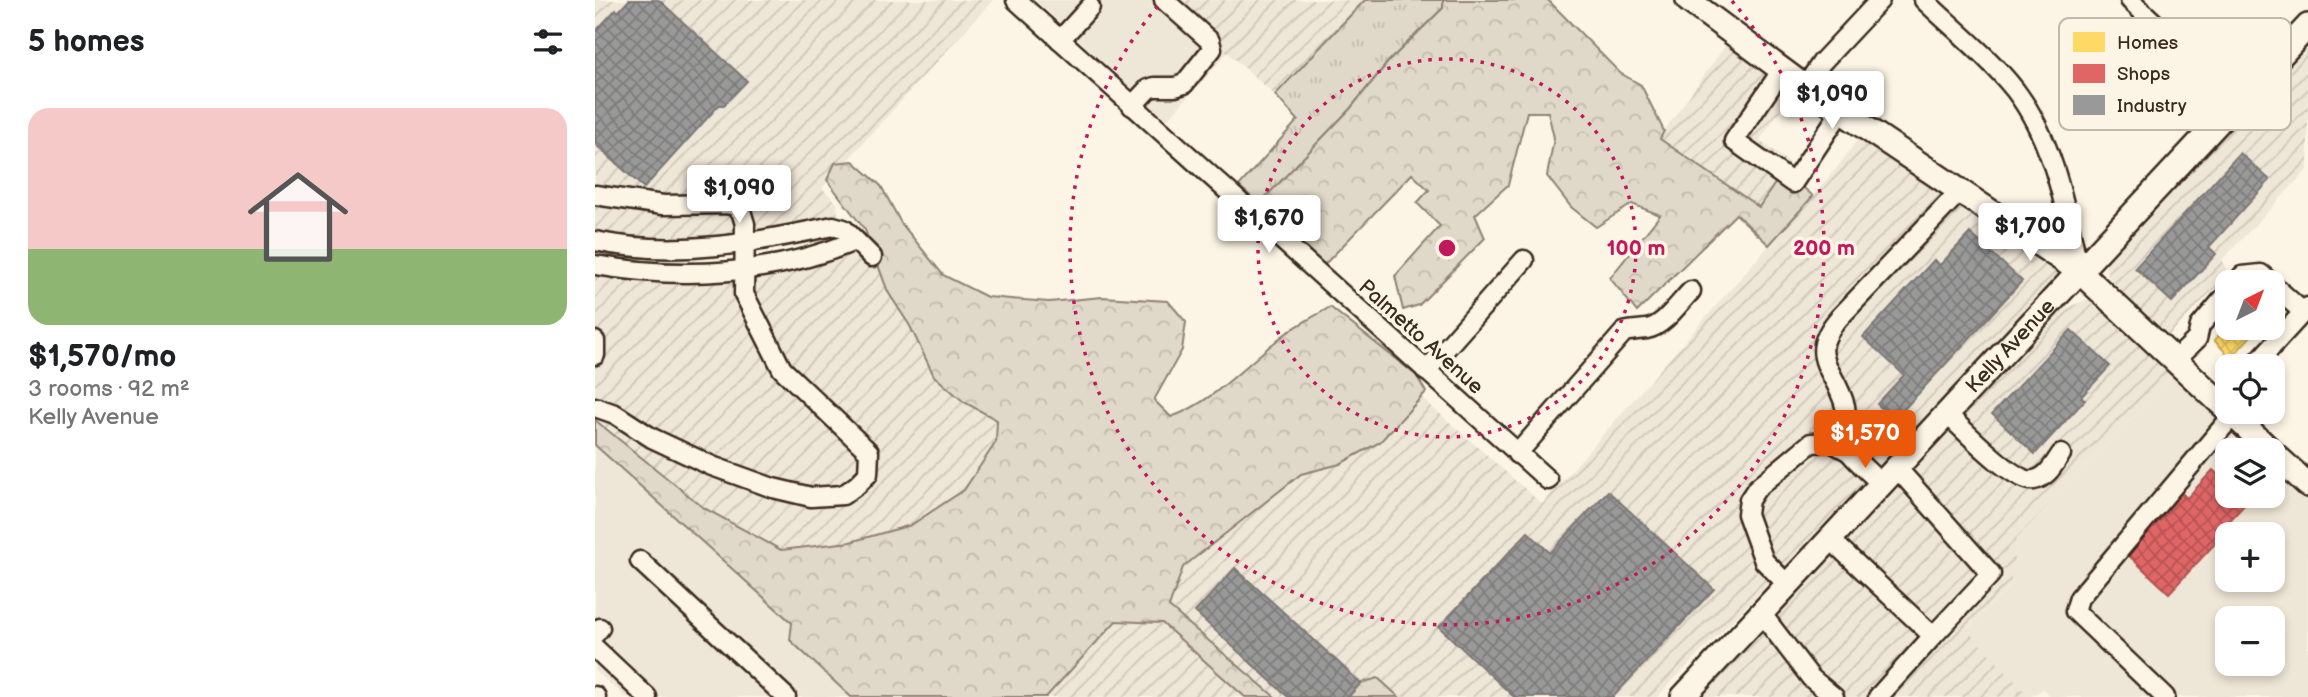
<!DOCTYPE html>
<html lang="en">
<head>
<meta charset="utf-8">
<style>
	:root { --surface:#fff; --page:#f2f2f2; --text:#202124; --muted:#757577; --accent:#ea580c }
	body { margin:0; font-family:"Balsamiq Sans",sans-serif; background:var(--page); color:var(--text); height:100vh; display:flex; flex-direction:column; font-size:26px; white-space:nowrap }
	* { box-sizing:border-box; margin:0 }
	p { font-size:23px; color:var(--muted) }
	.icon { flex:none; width:38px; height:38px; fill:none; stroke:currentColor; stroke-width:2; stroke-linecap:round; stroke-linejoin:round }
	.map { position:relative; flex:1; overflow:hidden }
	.panel { display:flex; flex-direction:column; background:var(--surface); width:595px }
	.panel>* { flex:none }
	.needle { width:46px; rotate:42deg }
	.fabs { position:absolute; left:1620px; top:270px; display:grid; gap:14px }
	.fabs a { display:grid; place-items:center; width:70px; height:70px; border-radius:14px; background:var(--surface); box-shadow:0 4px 10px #0003; font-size:35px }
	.price { position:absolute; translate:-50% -60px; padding:0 16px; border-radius:7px; background:#fff; color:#222; font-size:23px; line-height:46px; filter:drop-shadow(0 2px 4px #0008) }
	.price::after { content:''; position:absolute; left:50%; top:42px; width:21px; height:16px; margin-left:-10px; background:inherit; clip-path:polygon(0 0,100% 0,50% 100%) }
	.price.on { background:var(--accent); color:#fff }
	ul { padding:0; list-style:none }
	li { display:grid; align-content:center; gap:14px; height:371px; padding:0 28px }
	li span { display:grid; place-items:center; height:217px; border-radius:21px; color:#555 }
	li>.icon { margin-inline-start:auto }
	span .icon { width:126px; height:126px; fill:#fffc; stroke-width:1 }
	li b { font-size:30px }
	h2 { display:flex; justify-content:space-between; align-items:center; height:84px; padding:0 28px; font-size:30px }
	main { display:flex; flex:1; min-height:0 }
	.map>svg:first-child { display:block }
	.built { fill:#eee6d6; fill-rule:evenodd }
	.industrial { fill:url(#industrial-furrows) }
	.grass { fill:url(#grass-tufts); stroke:#8e8173; stroke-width:2 }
	.forest { fill:url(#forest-crowns); stroke:#8e8173; stroke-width:2 }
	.homes { fill:url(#homes-cross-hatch); stroke:#c4a450; stroke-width:2 }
	.shops { fill:url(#shops-cross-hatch); stroke:#ae5450; stroke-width:2 }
	.industry { fill:url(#industry-cross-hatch); stroke:#7d7874; stroke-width:2 }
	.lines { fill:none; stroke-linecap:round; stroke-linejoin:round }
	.minor-casing { stroke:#3b2a1e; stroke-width:23 }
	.major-casing { stroke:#3b2a1e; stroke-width:28 }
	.minor { stroke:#fcf5e5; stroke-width:18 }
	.major { stroke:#fcf5e5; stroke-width:23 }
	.ring { fill:none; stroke:#c2185b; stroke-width:3.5; stroke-dasharray:3.5 7 }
	.labels { text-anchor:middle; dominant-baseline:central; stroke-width:7; stroke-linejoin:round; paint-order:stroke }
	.street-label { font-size:21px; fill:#3b2a1e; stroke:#fcf5e5 }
	.key { fill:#fcf5e5; stroke:#c2b8a9; stroke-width:2 }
	.key-label { font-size:19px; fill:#3b2a1e }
	.centre { fill:#c2185b; stroke:#fcf5e5; stroke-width:3.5 }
	.ring-label { font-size:21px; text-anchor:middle; font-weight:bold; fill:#c2185b; stroke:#fcf5e5; stroke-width:7; stroke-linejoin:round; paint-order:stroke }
</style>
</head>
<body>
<main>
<section class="panel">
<h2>5 homes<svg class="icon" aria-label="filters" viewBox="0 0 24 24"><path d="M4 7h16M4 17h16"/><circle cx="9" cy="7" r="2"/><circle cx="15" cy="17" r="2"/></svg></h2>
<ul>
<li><span style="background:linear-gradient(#f6c9c9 65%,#8fb573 0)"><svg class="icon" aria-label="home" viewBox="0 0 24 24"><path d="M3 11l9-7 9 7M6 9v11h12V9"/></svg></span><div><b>$1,570/mo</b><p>3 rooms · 92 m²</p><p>Kelly Avenue</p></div></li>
</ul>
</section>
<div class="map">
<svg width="1713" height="697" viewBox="0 0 1713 697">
	<defs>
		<pattern id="industrial-furrows" width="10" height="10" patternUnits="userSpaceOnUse" patternTransform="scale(1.75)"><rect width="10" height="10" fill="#eee6d6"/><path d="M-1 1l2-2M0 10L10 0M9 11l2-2" fill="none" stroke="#cdc5b7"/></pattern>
		<pattern id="grass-tufts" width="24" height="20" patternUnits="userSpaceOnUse" patternTransform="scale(1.75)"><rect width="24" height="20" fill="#e0d8c8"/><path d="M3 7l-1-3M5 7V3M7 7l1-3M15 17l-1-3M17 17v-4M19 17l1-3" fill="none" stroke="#c1baab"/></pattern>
		<pattern id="forest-crowns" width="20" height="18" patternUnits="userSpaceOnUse" patternTransform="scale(1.75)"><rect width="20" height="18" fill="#e0d8c8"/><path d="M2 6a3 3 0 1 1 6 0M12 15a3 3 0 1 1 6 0" fill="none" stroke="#c1baab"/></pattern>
		<pattern id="homes-cross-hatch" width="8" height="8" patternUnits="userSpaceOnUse" patternTransform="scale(1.75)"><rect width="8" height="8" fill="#ffd966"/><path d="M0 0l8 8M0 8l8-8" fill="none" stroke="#dbba58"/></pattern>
		<pattern id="shops-cross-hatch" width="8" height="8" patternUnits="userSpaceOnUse" patternTransform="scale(1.75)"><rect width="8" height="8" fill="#e06666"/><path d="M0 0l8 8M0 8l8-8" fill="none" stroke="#b75453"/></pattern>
		<pattern id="industry-cross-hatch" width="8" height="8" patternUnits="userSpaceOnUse" patternTransform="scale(1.75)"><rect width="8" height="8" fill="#999"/><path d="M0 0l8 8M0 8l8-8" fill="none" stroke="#7e7d7c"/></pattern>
	</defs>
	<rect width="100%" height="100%" fill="#fcf5e5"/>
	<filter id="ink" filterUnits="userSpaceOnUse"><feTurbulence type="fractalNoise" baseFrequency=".0143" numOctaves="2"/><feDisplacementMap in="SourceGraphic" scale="14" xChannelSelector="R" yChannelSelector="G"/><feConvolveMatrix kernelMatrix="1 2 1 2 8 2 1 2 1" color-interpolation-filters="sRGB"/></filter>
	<g filter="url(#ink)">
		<g class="built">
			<path d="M440,0H574L633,52L572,120Z"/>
			<path d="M1580,373L1661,450H1633V495H1678V466L1713,499V697H1456L1448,689L1435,697L1371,630L1415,586L1422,538ZM1633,534H1678V579H1633ZM1633,618H1678V663H1633Z"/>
			<path d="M0,445L197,623L195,640L256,697H30L0,670Z"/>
		</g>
		<g class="industrial">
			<path d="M0,0H398L227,188L242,203L243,217L210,227L112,244L0,235Z"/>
			<path d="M574,0H770L680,95Z"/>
			<path d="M1138,35L1204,82L1165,140L1194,163L1164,207L1064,138Z"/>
			<path d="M1713,45V169L1627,260L1634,274L1572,337L1513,277L1510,263Z"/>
			<path d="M1271,128L1484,271L1179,599L1168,589L1062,697H804L783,678L753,697H680L574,607L588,567L706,474L746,464L785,442L826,397L947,504L1242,168Z"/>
			<path d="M252,254L284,267L293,292L369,402L402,420L401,442L369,490L316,525L255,542L186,550L109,508L0,420V272L46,280H131L202,269Z"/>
			<path d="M1496,298L1580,373L1422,538L1415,586L1371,629L1435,697H1107L1467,310Z"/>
			<path d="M520,621L567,623L650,697H451Z"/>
		</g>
		<path class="grass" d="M770,0H848V8L794,61L755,109L664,204L644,186L703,120L680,95Z"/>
		<g class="forest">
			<path d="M848,0H953L1025,73L1046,85L1069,131L1065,139L1164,207L1189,170L1218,196L1174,245L1141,214L1042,312L1015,278L1065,215L1037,204L1001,227L976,207L952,176L959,138L953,112H932L913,185L880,215L890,238L824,305L808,310L800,276L845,226L822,203L834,190L817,174L729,265L664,204L755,109L794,61L848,8Z"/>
			<path d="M258,161L286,186L306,223L348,275L392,297L454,302L507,297L573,301L591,322L587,350L559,400L576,417C618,402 646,369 680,342C696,328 717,318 735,307L821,375L831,392L785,442L745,464L706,474L588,567L574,607L680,697H650L567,623L521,621L451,697H256L195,640L197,623L0,445V420L109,508L186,550L255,542L316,525L369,490L401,442L402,420L369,402L339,376L315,326L293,292L270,230L232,180L240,163Z"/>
			<path d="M783,678L804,697H753L766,683Z"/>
		</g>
		<path class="homes" d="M1633,325V327H1664L1636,358L1619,340Z"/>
		<path class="shops" d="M1618,470L1633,484V495H1645L1652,502L1625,531L1628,535L1574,593L1532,554L1579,503L1571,496L1580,487L1592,498Z"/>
		<g class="industry">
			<path d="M34,0H64L152,81L129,105H124L49,188L0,144V32L21,9L23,12Z"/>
			<path d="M1645,153L1675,180L1614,247L1621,254L1577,302L1540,268Z"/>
			<path d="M1375,233L1427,281L1299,420L1282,404L1309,375L1268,337L1339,260L1345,265Z"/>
			<path d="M1476,330L1515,366L1486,397L1490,400L1440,454L1397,414Z"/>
			<path d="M1013,491L1119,589L1018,697H919L844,627L933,532L955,553Z"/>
			<path d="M640,568L766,683L753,697H693L600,612Z"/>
		</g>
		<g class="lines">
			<g class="minor-casing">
				<g id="minor">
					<path d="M421,0L953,480"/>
					<path d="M1329,0C1359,29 1394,57 1420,90C1459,141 1471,210 1484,271"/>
					<path d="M1535,0L1643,101"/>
					<path d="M465,40L495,7"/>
					<path d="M1187,70L1139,141L1198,183L1246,111"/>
					<path d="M1210,87L1227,62L1285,0"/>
					<path d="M537,106L553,89L559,87H580L589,84L617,49L615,41L569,0"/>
					<path d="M0,195L68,205L132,204L140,206L146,211L150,224L149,294L187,369L274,452L273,474L262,485L248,495L216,497L178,488L117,466L57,438L20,414L0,407"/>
					<path d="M0,241C80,258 159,243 238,226L249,229L277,257"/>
					<path d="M0,265C87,280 178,275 260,241"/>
					<path d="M1642,282L1647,276L1666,274L1675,282"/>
					<path d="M1678,285L1708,312"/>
					<path d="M0,341V355"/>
					<path d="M1580,360L1602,339L1605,326L1633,293"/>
					<path d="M1659,366L1713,307"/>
					<path d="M831,371L929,260"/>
					<path d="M1352,414C1367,428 1420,484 1439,480C1452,478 1459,464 1466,454"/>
					<path d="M922,454L1029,332C1037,330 1044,330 1052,329C1069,326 1084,303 1096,291"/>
					<path d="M1302,468L1396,574L1338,636"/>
					<path d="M1286,484C1276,473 1261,462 1252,449C1245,436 1253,420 1250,406C1240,368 1210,357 1244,318L1365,191"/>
					<path d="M1235,539L1338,636L1283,697"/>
					<path d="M45,561L191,697"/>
					<path d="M1193,585L1169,561L1152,514L1154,500L1162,488L1216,443L1236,442L1253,451"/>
					<path d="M1166,613L1216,678L1239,697"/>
					<path d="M0,634L5,628"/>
					<path d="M0,648L52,697"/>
					<path d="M0,696L1,697"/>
					<path d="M1570,697L1480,611L1484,598L1638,415"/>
				</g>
			</g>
			<g class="major-casing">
				<g id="major">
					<path d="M1093,0L1210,87L1484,271L1633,410"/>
					<path d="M1634,411L1675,450"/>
					<path d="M1678,453L1713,485"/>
					<path id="s1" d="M1088,697L1713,26"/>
				</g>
			</g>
			<use href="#minor" class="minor"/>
			<use href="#major" class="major"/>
		</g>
	</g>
	<g class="ring">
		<circle cx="852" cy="248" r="189"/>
		<path d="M1137 1A377 377 0 1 1 567 1"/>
	</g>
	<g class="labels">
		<g class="street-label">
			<text transform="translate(826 337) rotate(42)">Palmetto Avenue</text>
			<text stroke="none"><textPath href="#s1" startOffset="480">Kelly Avenue</textPath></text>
		</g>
	</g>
	<rect x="1464" y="18" width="232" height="112" rx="10" class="key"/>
	<rect x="1478" y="32" width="32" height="20" fill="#ffd966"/>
	<rect x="1478" y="64" width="32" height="19" fill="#e06666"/>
	<rect x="1478" y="95" width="32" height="20" fill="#999"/>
	<g class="key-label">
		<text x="1522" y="49">Homes</text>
		<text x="1522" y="80">Shops</text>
		<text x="1522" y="112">Industry</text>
	</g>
	<circle cx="852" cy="248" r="10" class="centre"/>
	<g class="ring-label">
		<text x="1041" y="255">100 m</text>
		<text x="1229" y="255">200 m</text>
	</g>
</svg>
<div class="fabs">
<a><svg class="needle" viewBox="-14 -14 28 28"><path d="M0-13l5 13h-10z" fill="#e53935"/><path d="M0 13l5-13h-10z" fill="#757577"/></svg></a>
<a><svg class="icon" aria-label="locate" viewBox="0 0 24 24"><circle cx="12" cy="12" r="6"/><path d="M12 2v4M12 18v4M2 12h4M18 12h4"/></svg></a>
<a><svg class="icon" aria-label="layers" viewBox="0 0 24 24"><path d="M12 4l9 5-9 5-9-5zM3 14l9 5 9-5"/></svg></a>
<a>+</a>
<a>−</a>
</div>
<b class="price" style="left:1237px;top:131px">$1,090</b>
<b class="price" style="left:144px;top:225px">$1,090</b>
<b class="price" style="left:674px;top:255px">$1,670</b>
<b class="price" style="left:1435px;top:263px">$1,700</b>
<b class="price on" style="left:1270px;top:470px">$1,570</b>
</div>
</main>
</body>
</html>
